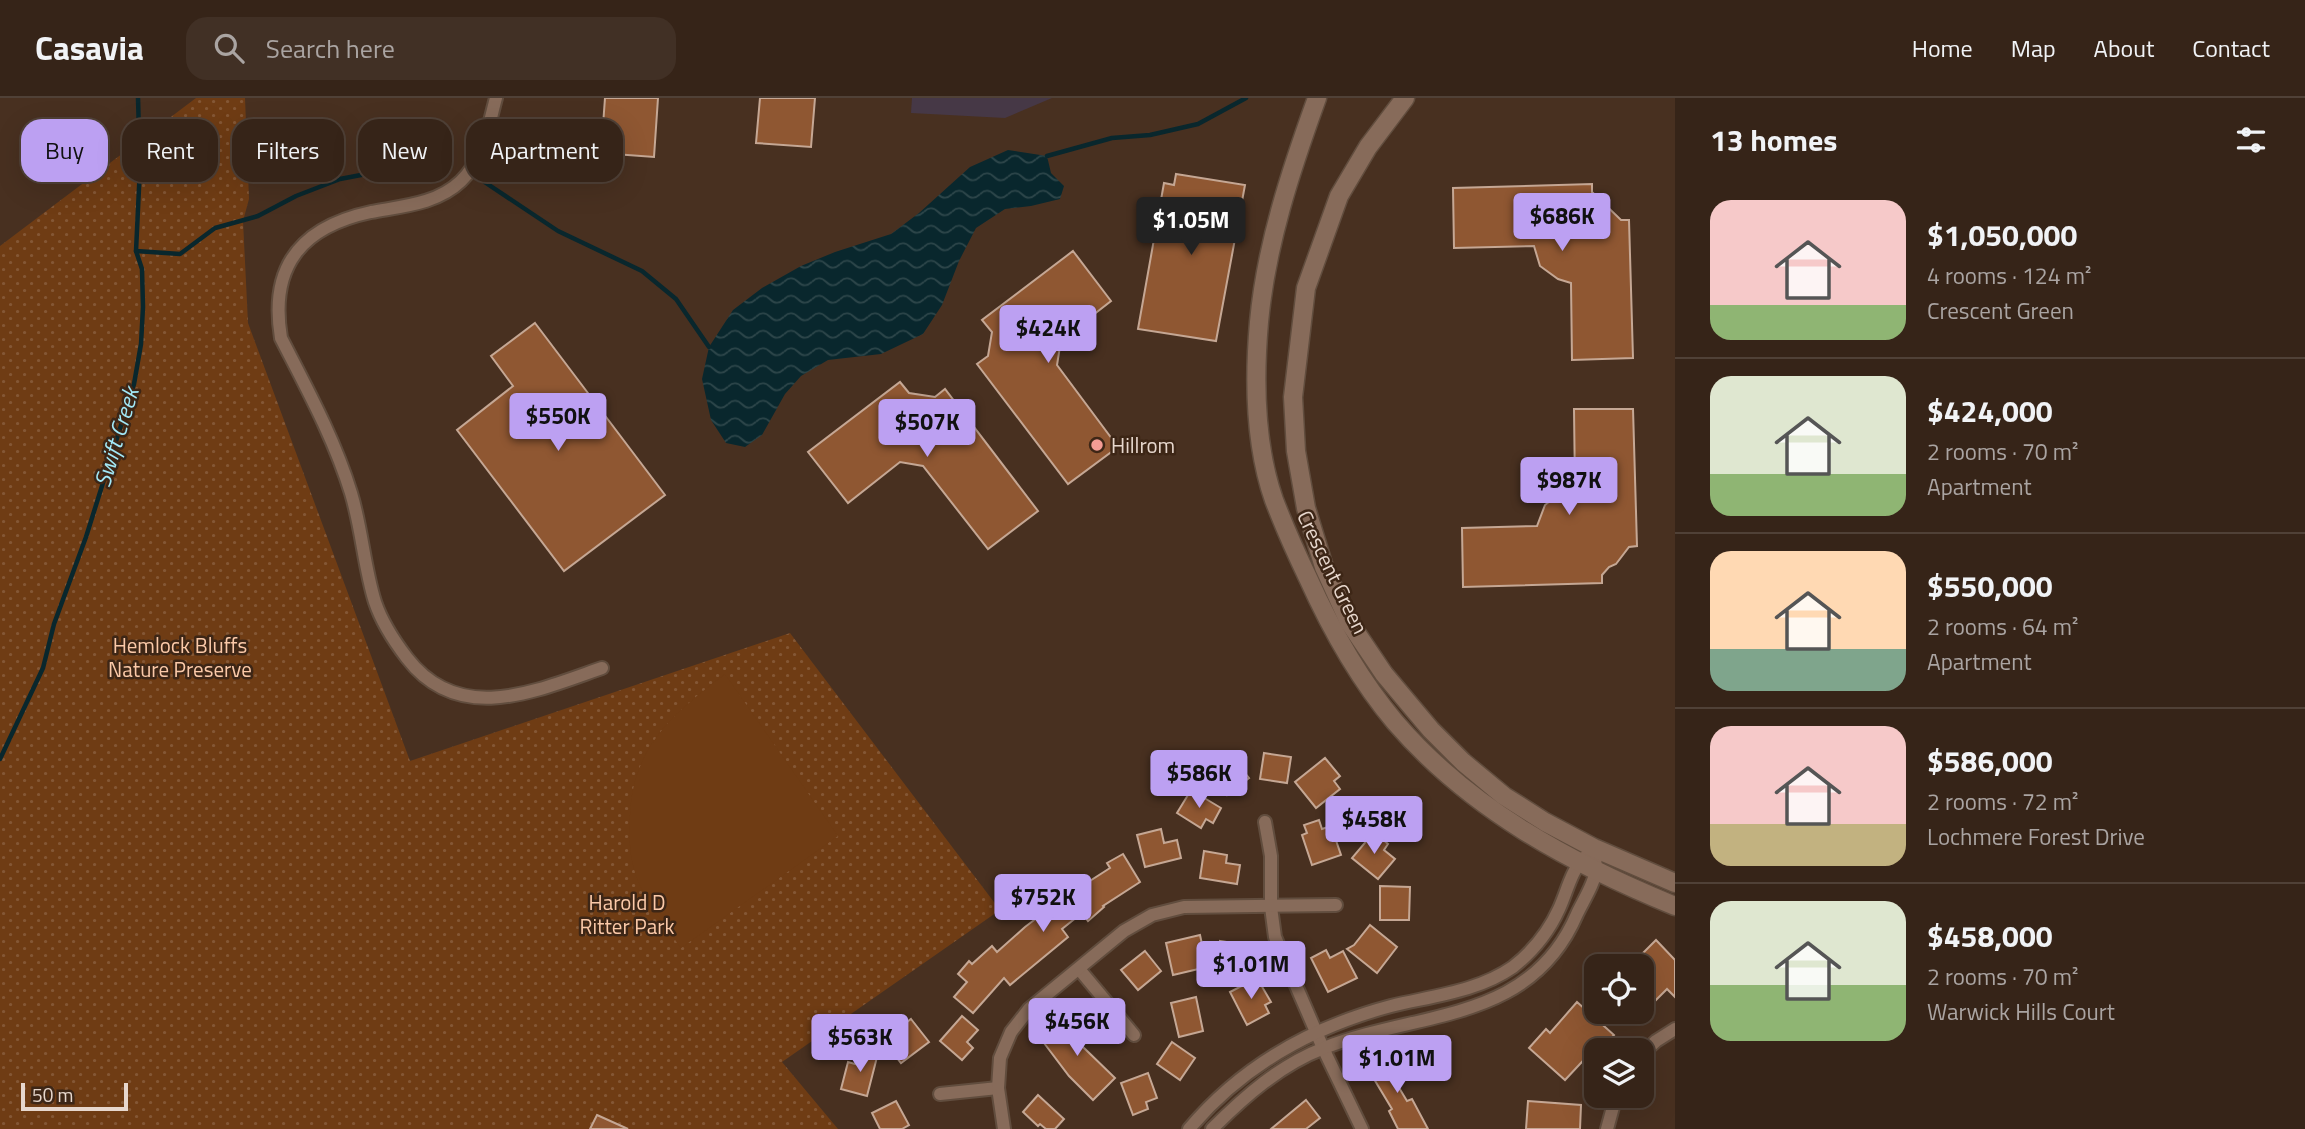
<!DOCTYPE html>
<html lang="en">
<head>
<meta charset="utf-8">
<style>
	:root { --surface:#362418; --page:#413025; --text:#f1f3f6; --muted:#aaa4a2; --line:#504137; --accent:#bca0f2 }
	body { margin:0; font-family:"Titillium Web",sans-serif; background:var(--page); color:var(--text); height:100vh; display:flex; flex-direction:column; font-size:26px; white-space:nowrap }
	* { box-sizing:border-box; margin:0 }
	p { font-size:23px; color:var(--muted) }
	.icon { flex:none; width:38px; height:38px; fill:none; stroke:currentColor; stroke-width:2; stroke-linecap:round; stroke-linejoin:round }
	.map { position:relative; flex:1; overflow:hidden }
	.panel { display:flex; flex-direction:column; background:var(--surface); width:630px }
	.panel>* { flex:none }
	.top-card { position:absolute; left:21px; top:21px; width:665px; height:63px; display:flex; gap:14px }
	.controls { position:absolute; left:1584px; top:856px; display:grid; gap:14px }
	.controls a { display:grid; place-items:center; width:70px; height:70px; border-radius:14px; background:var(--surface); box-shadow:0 7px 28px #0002,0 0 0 2px var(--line); font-size:35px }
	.scale { position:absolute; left:21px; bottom:18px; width:107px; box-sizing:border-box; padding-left:7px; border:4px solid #e7d7cd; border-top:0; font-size:19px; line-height:24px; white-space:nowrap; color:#e7d7cd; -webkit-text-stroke:5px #3d2616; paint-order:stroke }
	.price { position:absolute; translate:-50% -60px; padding:0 16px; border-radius:7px; background:var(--accent); color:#111; font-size:23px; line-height:46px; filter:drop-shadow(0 2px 4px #0008) }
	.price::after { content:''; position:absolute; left:50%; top:42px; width:21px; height:16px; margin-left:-10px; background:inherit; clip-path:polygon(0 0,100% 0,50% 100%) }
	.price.active { background:#222; color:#fff }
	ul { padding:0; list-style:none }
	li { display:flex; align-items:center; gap:21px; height:175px; padding:0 35px }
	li+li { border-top:2px solid var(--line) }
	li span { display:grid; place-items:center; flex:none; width:196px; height:140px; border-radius:21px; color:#555 }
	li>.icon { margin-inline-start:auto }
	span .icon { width:84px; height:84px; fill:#fffc; stroke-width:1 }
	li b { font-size:30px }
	h2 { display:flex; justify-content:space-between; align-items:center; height:84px; padding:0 35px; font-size:30px }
	.chip { padding:0 24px; border-radius:21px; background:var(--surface); box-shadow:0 7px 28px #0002,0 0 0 2px var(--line); font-size:24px; line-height:63px }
	.chip.active { background:var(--accent); color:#111 }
	header { display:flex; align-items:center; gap:42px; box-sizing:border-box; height:98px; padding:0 35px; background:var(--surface); border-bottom:2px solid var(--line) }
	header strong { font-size:33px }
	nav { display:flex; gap:38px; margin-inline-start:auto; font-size:24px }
	.search { width:490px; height:63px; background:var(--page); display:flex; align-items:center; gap:18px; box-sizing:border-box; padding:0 24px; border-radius:21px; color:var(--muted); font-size:26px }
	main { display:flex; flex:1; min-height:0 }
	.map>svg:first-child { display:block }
	.commercial { fill:#463846 }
	.grass { fill:url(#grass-dots) }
	.garden { fill:#6f3c14 }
	.water { fill:url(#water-waves) }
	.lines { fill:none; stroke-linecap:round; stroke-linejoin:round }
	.stream { stroke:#09272d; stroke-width:4.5 }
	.building { fill:#8f5732; stroke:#c5a794; stroke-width:2 }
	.street-casing { stroke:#614d3e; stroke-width:16 }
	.secondary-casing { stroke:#614d3e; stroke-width:21 }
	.street { stroke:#876b5a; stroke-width:12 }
	.secondary { stroke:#876b5a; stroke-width:18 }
	.poi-dot { fill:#f59c94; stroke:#3d2616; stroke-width:2.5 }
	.labels { text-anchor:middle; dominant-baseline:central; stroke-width:5; stroke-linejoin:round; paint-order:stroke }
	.poi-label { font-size:21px; fill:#e7d7cd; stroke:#3d2616; text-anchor:start }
	.street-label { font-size:21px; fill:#e7d7cd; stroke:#3d2616 }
	.park-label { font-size:21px; fill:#fbc9a8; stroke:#3d2616 }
	.water-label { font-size:23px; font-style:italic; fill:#a2e8f7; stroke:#3d2616 }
</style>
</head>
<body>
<header>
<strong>Casavia</strong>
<div class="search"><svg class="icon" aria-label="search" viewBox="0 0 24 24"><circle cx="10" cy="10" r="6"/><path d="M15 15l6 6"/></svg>Search here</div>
<nav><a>Home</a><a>Map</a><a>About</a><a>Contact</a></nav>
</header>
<main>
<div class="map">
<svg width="1675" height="1031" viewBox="0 0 1675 1031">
	<defs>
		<pattern id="grass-dots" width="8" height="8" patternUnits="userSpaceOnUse" patternTransform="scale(1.75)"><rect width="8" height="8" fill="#6f3c14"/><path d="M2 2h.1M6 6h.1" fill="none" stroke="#845735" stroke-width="1.8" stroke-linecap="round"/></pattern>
		<pattern id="water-waves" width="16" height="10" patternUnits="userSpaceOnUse" patternTransform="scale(1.75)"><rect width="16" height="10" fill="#09272d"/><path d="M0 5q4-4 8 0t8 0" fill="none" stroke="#2d464a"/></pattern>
	</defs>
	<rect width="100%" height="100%" fill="#483020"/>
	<path class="commercial" d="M912,0H1052L1005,20L911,15Z"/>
	<path class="grass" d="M196,0H245L249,101L243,123L248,225L410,663L790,535L1000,812L782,964L838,1031H0V148Z"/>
	<path class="garden" d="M725,576L838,738L681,850C664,826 642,800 634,771C629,754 629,735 630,717C633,648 674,615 725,576Z"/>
	<path class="water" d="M1008,52L1047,58L1051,75L1064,88L1060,101L1031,108L1005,111L976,130L959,163L942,207L923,236L881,256L828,262L801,278L785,296L762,337L745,349L726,345L711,322L702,281L709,249L733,212L762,190L801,168L835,154L891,136L919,115L970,69Z"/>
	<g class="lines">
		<g class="stream">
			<path d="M1047,58L1112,40L1150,37L1198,26L1246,0"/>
			<path d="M483,83L558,133L642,173L676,201L709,249"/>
			<path d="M136,153L180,156L215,130L258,118L296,98L340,81L450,60"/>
			<path d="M0,661L43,570L54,526L86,439L134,286L141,246L143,209L142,171L136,153L140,69L138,0"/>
		</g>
	</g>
	<g class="building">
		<path d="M605,0H658L654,59L601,55Z"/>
		<path d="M760,0H815L811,49L756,45Z"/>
		<path d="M1176,76L1245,87L1216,243L1138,231L1164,85L1174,87Z"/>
		<path d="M1592,86V94L1621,122H1629L1633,260L1572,262L1571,185L1558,181L1540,168L1534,148L1454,150L1453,90Z"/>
		<path d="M1073,153L1111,203L1061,242L1057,267L1118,349L1068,386L977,266L988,258L992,234L982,222Z"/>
		<path d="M535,225L665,397L564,473L457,332L513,288L491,258Z"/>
		<path d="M900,284L909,295L935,299L945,291L1038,413L988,451L923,368L900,364L848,405L808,354Z"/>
		<path d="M1574,311H1633L1637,448L1629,449L1616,466L1609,469L1602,477V485L1463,489L1462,430L1537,428L1545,407L1564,392L1575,390Z"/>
		<path d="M1264,655L1291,659L1287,685L1260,681Z"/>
		<path d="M1233,660L1249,680L1227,697L1211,678Z"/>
		<path d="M1325,660L1340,678L1334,683L1340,691L1316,710L1295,684Z"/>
		<path d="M1191,692L1221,710L1213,725L1206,721L1201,730L1177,715Z"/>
		<path d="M1319,722L1322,731L1331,728L1341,757L1312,767L1302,737L1307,735L1304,727Z"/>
		<path d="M1161,731L1164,745L1177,742L1181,760L1145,769L1137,737Z"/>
		<path d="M1374,734L1388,746L1384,752L1395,761L1378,781L1352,760Z"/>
		<path d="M1204,753L1227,757L1226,765L1240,767L1237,786L1200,780Z"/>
		<path d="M1123,756L1140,784L1103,808L1104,809L1088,823L1082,815L1062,831L1068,839L1010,887L1004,880L973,915L954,899L967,884L958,876L969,863L972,866L992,848L997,854L1025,829L1084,784L1085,786L1110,770L1107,765Z"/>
		<path d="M1380,788L1410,789L1409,822H1380Z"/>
		<path d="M1370,827L1397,849L1377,875L1347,851L1354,847Z"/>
		<path d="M1200,837L1207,869L1173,877L1166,845Z"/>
		<path d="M1656,842L1675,862V899L1667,891L1642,916V868H1630Z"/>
		<path d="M1220,843L1254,848L1251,868L1255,876L1216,870Z"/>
		<path d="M1326,852L1330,860L1343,853L1357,880L1328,894L1311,860Z"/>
		<path d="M1145,853L1161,873L1138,892L1121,872Z"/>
		<path d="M1257,880L1271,904L1265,907L1269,915L1247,927L1230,894Z"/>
		<path d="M1196,899L1203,933L1179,939L1171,905Z"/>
		<path d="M1577,904L1614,937L1600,952H1596V955L1593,952L1565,982L1529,950L1546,931L1550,935Z"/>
		<path d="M1061,916L1085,944L1081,947L1115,980L1093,1002L1069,978L1044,945L1052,938L1045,929Z"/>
		<path d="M962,918L978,932L967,944L973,950L962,962L940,943Z"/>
		<path d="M911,921L929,944L901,965L883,942Z"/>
		<path d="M1172,944L1195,960L1180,982L1157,966Z"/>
		<path d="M858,954L877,959L867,998L841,991L848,964L855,966Z"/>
		<path d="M1394,956L1405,977L1395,983L1407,1003L1412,1001L1428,1031H1398L1389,1013L1392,1011L1368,971Z"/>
		<path d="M1148,975L1157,1000L1146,1004L1148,1011L1133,1017L1121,985Z"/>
		<path d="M1038,997L1064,1021L1055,1031H1046L1040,1026L1038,1028L1023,1014Z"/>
		<path d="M1306,1002L1320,1020L1306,1031H1271Z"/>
		<path d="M896,1003L909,1027L902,1031H880L872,1015Z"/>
		<path d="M1528,1003L1581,1007L1580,1031H1526Z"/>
		<path d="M597,1017L628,1031H590Z"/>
	</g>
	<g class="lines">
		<g class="street-casing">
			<g id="street">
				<path d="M496,0C488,29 484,61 461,83C437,106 403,108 371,114C301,129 269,168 281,240C307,291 334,340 351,395C362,431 364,469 375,504C382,525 394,543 407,560C459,628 536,593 602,570"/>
				<path d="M1265,724L1271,758V809L1275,839L1323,950L1362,1031"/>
				<path d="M1079,871L1134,937"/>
				<path d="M1642,956L1656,943L1675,931"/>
				<path d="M940,996L998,990"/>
				<path d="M1004,1031L998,990L1000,960L1011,934L1029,911L1124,833L1152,817L1184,809L1336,807"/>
				<path d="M1189,1031C1242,968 1312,929 1391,908C1432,898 1477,894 1513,869C1532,854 1549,833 1559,811C1567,794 1571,772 1585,759"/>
				<path d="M1212,1031C1245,998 1280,967 1324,950C1420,912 1530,926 1577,816C1583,803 1595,785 1596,771C1596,764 1594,757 1594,750"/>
				<path d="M1607,1031L1616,998"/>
			</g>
		</g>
		<g class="secondary-casing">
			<g id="secondary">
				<path d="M1317,0C1291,72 1266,147 1259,224C1254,281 1255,348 1274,402C1284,428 1296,455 1308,480C1331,531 1359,581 1395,624C1470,711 1570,765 1675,808"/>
				<path d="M1405,0L1368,49L1339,98L1306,190L1293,299L1296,353L1306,410L1324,469L1349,524L1384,576L1431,632L1463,664L1504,698L1545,724L1594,750L1675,785"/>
			</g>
		</g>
		<use href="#street" class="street"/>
		<use href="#secondary" class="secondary"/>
	</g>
	<circle class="poi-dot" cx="1097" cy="347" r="7"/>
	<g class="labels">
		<g class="poi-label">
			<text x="1111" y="347">Hillrom</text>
		</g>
		<g class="street-label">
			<text transform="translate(1333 474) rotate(64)">Crescent Green</text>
		</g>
		<g class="park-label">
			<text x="180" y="547">Hemlock Bluffs<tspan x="180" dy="24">Nature Preserve</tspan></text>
			<text x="627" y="804">Harold D<tspan x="627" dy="24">Ritter Park</tspan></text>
		</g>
		<g class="water-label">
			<text transform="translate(116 339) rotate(-73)">Swift Creek</text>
		</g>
	</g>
</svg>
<div class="controls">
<a><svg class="icon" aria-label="locate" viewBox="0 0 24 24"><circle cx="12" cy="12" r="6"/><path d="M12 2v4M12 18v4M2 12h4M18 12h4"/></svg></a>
<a><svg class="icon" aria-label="layers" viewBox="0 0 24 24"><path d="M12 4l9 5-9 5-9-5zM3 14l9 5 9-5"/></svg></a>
</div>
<div class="scale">50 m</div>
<b class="price" style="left:1562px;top:155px">$686K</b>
<b class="price active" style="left:1191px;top:159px">$1.05M</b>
<b class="price" style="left:1048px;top:267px">$424K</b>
<b class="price" style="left:558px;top:355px">$550K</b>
<b class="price" style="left:927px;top:361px">$507K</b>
<b class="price" style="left:1569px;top:419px">$987K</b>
<b class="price" style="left:1199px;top:712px">$586K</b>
<b class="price" style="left:1374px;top:758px">$458K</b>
<b class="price" style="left:1043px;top:836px">$752K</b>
<b class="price" style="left:1251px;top:903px">$1.01M</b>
<b class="price" style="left:1077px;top:960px">$456K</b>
<b class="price" style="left:860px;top:976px">$563K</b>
<b class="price" style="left:1397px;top:997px">$1.01M</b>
<div class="top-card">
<a class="chip active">Buy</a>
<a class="chip">Rent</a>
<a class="chip">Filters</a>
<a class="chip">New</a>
<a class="chip">Apartment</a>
</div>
</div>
<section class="panel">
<h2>13 homes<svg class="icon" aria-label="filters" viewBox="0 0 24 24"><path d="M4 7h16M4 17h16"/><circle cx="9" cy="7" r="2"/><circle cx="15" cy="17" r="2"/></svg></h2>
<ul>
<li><span style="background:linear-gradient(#f6c9c9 75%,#8fb573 0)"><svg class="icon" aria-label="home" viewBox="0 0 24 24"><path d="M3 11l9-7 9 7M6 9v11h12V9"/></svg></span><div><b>$1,050,000</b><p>4 rooms · 124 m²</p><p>Crescent Green</p></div></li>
<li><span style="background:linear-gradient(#dfe7d0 70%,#8fb573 0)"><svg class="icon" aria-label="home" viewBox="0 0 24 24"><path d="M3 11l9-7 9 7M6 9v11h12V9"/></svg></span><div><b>$424,000</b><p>2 rooms · 70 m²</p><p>Apartment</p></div></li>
<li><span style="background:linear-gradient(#ffd9b3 70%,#7fa58c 0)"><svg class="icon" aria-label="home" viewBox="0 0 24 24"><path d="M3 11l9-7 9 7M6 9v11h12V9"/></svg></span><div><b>$550,000</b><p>2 rooms · 64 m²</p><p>Apartment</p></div></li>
<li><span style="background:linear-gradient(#f6c9c9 70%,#c2b280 0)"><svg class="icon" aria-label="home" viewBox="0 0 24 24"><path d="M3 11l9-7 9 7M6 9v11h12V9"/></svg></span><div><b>$586,000</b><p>2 rooms · 72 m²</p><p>Lochmere Forest Drive</p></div></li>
<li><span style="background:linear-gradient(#dfe7d0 60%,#8fb573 0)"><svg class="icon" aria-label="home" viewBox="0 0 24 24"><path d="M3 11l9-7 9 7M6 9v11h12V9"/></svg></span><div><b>$458,000</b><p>2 rooms · 70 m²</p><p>Warwick Hills Court</p></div></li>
</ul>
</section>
</main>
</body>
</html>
